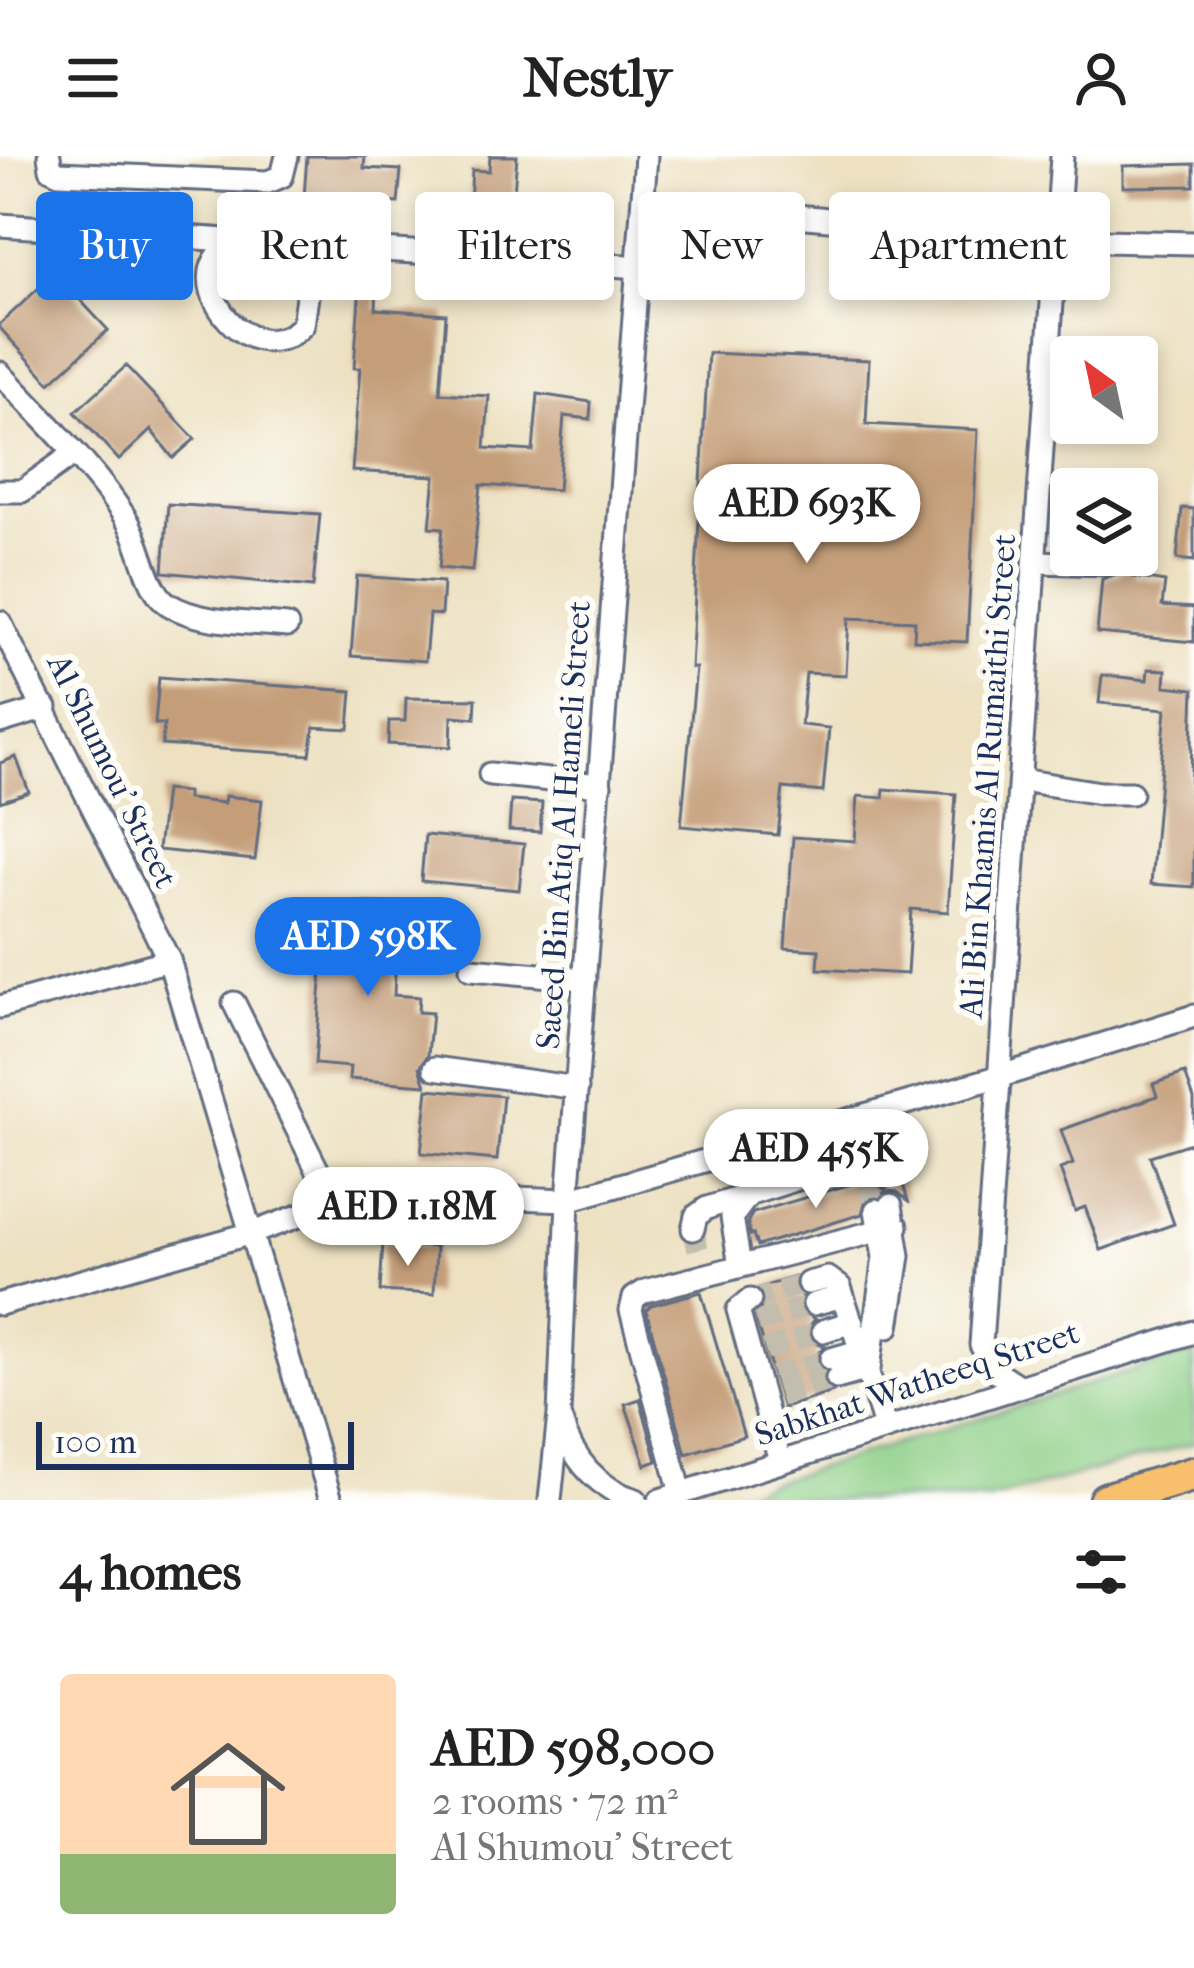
<!DOCTYPE html>
<html lang="en">
<head>
<meta charset="utf-8">
<style>
	:root { --surface:#fff; --page:#f6f6f6; --text:#222; --muted:#767676; --line:#e0e0e0; --accent:#1a73e8 }
	body { margin:0; font-family:"IM FELL French Canon",serif; background:var(--page); color:var(--text); height:100vh; display:flex; flex-direction:column; font-size:45px; white-space:nowrap }
	* { box-sizing:border-box; margin:0 }
	p { font-size:39px; color:var(--muted) }
	.icon { flex:none; width:66px; height:66px; fill:none; stroke:currentColor; stroke-width:2; stroke-linecap:round; stroke-linejoin:round }
	.map { position:relative; height:1344px; overflow:hidden }
	.sheet { display:flex; flex-direction:column; background:var(--surface); flex:1 }
	.sheet>* { flex:none }
	.guide { position:absolute; left:36px; top:36px; width:1122px; height:108px; display:flex; gap:24px }
	.needle { width:78px; rotate:327deg }
	.controls { position:absolute; left:1050px; top:180px; display:grid; gap:24px }
	.controls a { display:grid; place-items:center; width:108px; height:108px; border-radius:12px; background:var(--surface); box-shadow:0 6px 18px #0003; font-size:60px }
	.scale { position:absolute; left:36px; bottom:30px; width:318px; box-sizing:border-box; padding-left:12px; border:6px solid #1b2f5e; border-top:0; font-size:33px; line-height:42px; white-space:nowrap; color:#1b2f5e; -webkit-text-stroke:9px #fdfcf7; paint-order:stroke }
	.price { position:absolute; translate:-50% -102px; padding:0 27px; border-radius:42px; background:#fff; color:#222; font-size:39px; line-height:78px; filter:drop-shadow(0 3px 6px #0008) }
	.price::after { content:''; position:absolute; left:50%; top:72px; width:36px; height:27px; margin-left:-18px; background:inherit; clip-path:polygon(0 0,100% 0,50% 100%) }
	.price.on { background:var(--accent); color:#fff }
	ul { padding:0; list-style:none }
	li { display:flex; align-items:center; gap:36px; height:300px; padding:0 60px }
	li+li { border-top:3px solid var(--line) }
	li span { display:grid; place-items:center; flex:none; width:336px; height:240px; border-radius:12px; color:#555 }
	li>.icon { margin-inline-start:auto }
	span .icon { width:144px; height:144px; fill:#fffc; stroke-width:1 }
	li b { font-size:51px }
	h2 { display:flex; justify-content:space-between; align-items:center; height:144px; padding:0 60px; font-size:51px }
	.pill { padding:0 42px; border-radius:12px; background:var(--surface); box-shadow:0 6px 18px #0003; font-size:42px; line-height:108px }
	.pill.on { background:var(--accent); color:#fff }
	header { display:flex; justify-content:space-between; align-items:center; height:156px; padding:0 60px; background:var(--surface); font-size:54px; font-weight:700 }
	.map>svg:first-child { display:block }
	.green { fill:#8dcf87; stroke:#547f72; stroke-width:3 }
	.building { fill:#c49e79 }
	.lines { fill:none; stroke-linecap:round; stroke-linejoin:round }
	.minor-tunnel { stroke:#c3bdae; stroke-width:21; stroke-dasharray:21 10; stroke-linecap:butt }
	.minor-casing { stroke:#646d81; stroke-width:27 }
	.highway-casing { stroke:#646d81; stroke-width:39 }
	.minor { stroke:#fff; stroke-width:21 }
	.highway { stroke:#f8bf6c; stroke-width:33 }
	.labels { text-anchor:middle; dominant-baseline:central; stroke-width:12; stroke-linejoin:round; paint-order:stroke }
	.street-label { font-size:33px; fill:#1b2f5e; stroke:#fdfcf7 }
</style>
</head>
<body>
<header><svg class="icon" aria-label="menu" viewBox="0 0 24 24"><path d="M4 6h16M4 12h16M4 18h16"/></svg>Nestly<svg class="icon" aria-label="person" viewBox="0 0 24 24"><circle cx="12" cy="8" r="4"/><path d="M4 21q1-7 8-7t8 7"/></svg></header>
<div class="map">
<svg width="1194" height="1344" viewBox="0 0 1194 1344">
	<rect width="100%" height="100%" fill="#fdfcf7"/>
	<filter id="ink" filterUnits="userSpaceOnUse"><feTurbulence type="fractalNoise" baseFrequency=".00833" numOctaves="2"/><feDisplacementMap in="SourceGraphic" scale="24" xChannelSelector="R" yChannelSelector="G"/><feConvolveMatrix kernelMatrix="1 2 1 2 8 2 1 2 1" color-interpolation-filters="sRGB"/></filter>
	<filter id="wash" filterUnits="userSpaceOnUse"><feTurbulence type="fractalNoise" baseFrequency=".004" numOctaves="4" result="noise"/><feDisplacementMap in="SourceGraphic" scale="48" xChannelSelector="R" yChannelSelector="G"/><feGaussianBlur stdDeviation="2.7" result="paint"/><feColorMatrix in="noise" values="0 0 0 0 0 0 0 0 0 0 0 0 0 0 0 0 0 1.4 0 .05"/><feComposite in="paint" operator="in"/></filter>
	<g filter="url(#wash)">
		<rect width="100%" height="100%" fill="#ede1c2"/>
		<path class="green" d="M1194,1196V1287L988,1344H713Z"/>
		<g id="blocks">
			<g class="building">
				<path d="M307,0H365L364,12L401,14L398,47L304,41Z"/>
				<path d="M490,0H517L512,61L485,59L486,48L470,47L472,14L489,15Z"/>
				<path d="M1194,8V30L1123,31V10Z"/>
				<path d="M55,117L108,174L50,227L0,172V168Z"/>
				<path d="M360,128L377,129L376,153L446,158L440,237L489,240L485,292L533,295L538,238L591,246L590,263L564,260L558,334L481,329L472,415L439,412L443,372L430,371L435,320L352,315L360,212H354Z"/>
				<path d="M708,197L869,204L866,268L978,274L967,486L914,484L915,465L849,462L846,519L806,517L801,569L829,572L823,636L783,632L778,679L681,670L696,512H691Z"/>
				<path d="M126,210L195,283L173,302L151,274L119,304L75,256Z"/>
				<path d="M168,348L320,358L313,431L163,416Z"/>
				<path d="M1182,352L1194,353V405L1177,403Z"/>
				<path d="M1120,399H1135L1133,421L1165,426L1162,450L1194,452V486L1097,477L1102,423L1120,417L1123,407Z"/>
				<path d="M357,420L443,426L441,459L429,458L425,505L351,500Z"/>
				<path d="M1148,513L1166,514L1165,530L1194,533L1190,640H1194V731L1151,728L1166,553L1099,547L1102,519L1147,524Z"/>
				<path d="M159,521L352,535L349,573L314,571L310,599L162,589L164,568H155Z"/>
				<path d="M406,542L476,543L475,562L452,560L451,591L388,588L389,565H405Z"/>
				<path d="M16,601L29,636L0,646V607Z"/>
				<path d="M884,633L956,638L948,756L911,753L907,818L818,813L819,794L785,792L793,681L855,685L858,640L883,642Z"/>
				<path d="M165,634L187,636V643L224,647L225,640L262,644L255,704L158,694Z"/>
				<path d="M511,645L542,647L540,676L509,674Z"/>
				<path d="M425,679L524,688L519,734L421,725Z"/>
				<path d="M327,745L398,748L394,839L419,841L418,856L432,857L428,899L420,911L426,929L349,923L350,911L315,908Z"/>
				<path d="M1185,917L1194,943V986L1150,1000L1174,1068L1101,1094L1085,1051L1075,1055L1060,1013L1073,1008L1061,974L1157,940L1153,928Z"/>
				<path d="M428,933L503,940L497,1004L421,997Z"/>
				<path d="M898,1013L908,1044L897,1036L888,1035L866,1043L862,1058L757,1090L753,1078L750,1079L748,1065L753,1057L868,1023L873,1030L885,1033L894,1027Z"/>
				<path d="M383,1087L436,1091L434,1138L380,1135Z"/>
				<path d="M794,1121V1132L802,1140L800,1153L815,1163L809,1171V1180L814,1187L825,1190L817,1198L816,1206L824,1216L823,1227L833,1236L783,1252L755,1159L764,1148L759,1132Z"/>
				<path d="M701,1136L744,1280L686,1298L646,1154L651,1149Z"/>
				<path d="M640,1243L657,1305L646,1309L625,1248Z"/>
			</g>
		</g>
	</g>
	<g filter="url(#ink)">
		<use href="#blocks" fill-opacity="0" stroke="#646d81" stroke-width="3"/>
		<g class="lines">
			<g class="minor-tunnel">
				<path d="M867,1023L876,1054"/>
				<path d="M693,1073L698,1093"/>
				<path d="M750,1144L808,1127"/>
				<path d="M757,1166L814,1148"/>
				<path d="M765,1194L823,1175"/>
				<path d="M773,1220L831,1203"/>
				<path d="M779,1240L837,1222"/>
			</g>
			<g class="minor-casing">
				<g id="minor">
					<path d="M49,0L51,13L59,17L268,26L282,20L287,0"/>
					<path d="M644,46L1057,84L1194,87"/>
					<path d="M0,69L640,111"/>
					<path d="M245,85C162,104 247,227 303,169L310,119L334,91"/>
					<path d="M0,217C44,265 94,311 128,366C142,390 147,434 168,448C199,468 251,466 287,470"/>
					<path d="M0,335H22L75,297"/>
					<path d="M1035,406L1108,408"/>
					<path d="M0,466L169,804L331,1344"/>
					<path d="M0,566L46,552"/>
					<path d="M490,618L600,629"/>
					<path d="M1021,624L1100,637H1131"/>
					<path d="M471,813L585,823"/>
					<path d="M234,847L334,1047"/>
					<path d="M0,851L169,804"/>
					<path d="M435,912L577,932"/>
					<path d="M693,1073L696,1060L707,1052L876,998L882,1018"/>
					<path d="M740,1110L732,1061L747,1041"/>
					<path d="M808,1127L828,1122L840,1131L886,1273"/>
					<path d="M750,1144L738,1154L780,1305"/>
					<path d="M0,1148L252,1077L334,1047L463,1040L568,1044L1001,920L1194,860"/>
					<path d="M814,1148L843,1140"/>
					<path d="M888,1171L899,1100L891,1049"/>
					<path d="M823,1175L852,1166"/>
					<path d="M831,1203L862,1194"/>
					<path d="M837,1222L869,1213L884,1101L876,1054"/>
					<path d="M1017,1229L997,1216L981,1189L1062,0"/>
					<path d="M561,1265C572,1303 598,1333 636,1344"/>
					<path d="M681,1337L631,1154L634,1142L645,1135L897,1070"/>
					<path d="M550,1344L559,1259L568,1044L646,0"/>
					<path d="M660,1344L1194,1176"/>
				</g>
			</g>
			<g class="highway-casing">
				<path id="highway" d="M1106,1344L1194,1318"/>
			</g>
			<use href="#minor" class="minor"/>
			<use href="#highway" class="highway"/>
		</g>
	</g>
	<g class="labels">
		<g class="street-label">
			<text transform="translate(112 615) rotate(64)">Al Shumou' Street</text>
			<text transform="translate(988 620) rotate(-86)">Ali Bin Khamis Al Rumaithi Street</text>
			<text transform="translate(564 669) rotate(-86)">Saeed Bin Atiq Al Hameli Street</text>
			<text transform="translate(917 1228) rotate(-18)">Sabkhat Watheeq Street</text>
		</g>
	</g>
</svg>
<div class="controls">
<a><svg class="needle" viewBox="-14 -14 28 28"><path d="M0-13l5 13h-10z" fill="#e53935"/><path d="M0 13l5-13h-10z" fill="#767676"/></svg></a>
<a><svg class="icon" aria-label="layers" viewBox="0 0 24 24"><path d="M12 4l9 5-9 5-9-5zM3 14l9 5 9-5"/></svg></a>
</div>
<div class="scale">100 m</div>
<b class="price" style="left:807px;top:410px">AED 693K</b>
<b class="price on" style="left:368px;top:843px">AED 598K</b>
<b class="price" style="left:816px;top:1055px">AED 455K</b>
<b class="price" style="left:408px;top:1113px">AED 1.18M</b>
<div class="guide">
<a class="pill on">Buy</a>
<a class="pill">Rent</a>
<a class="pill">Filters</a>
<a class="pill">New</a>
<a class="pill">Apartment</a>
</div>
</div>
<section class="sheet">
<h2>4 homes<svg class="icon" aria-label="filters" viewBox="0 0 24 24"><path d="M4 7h16M4 17h16"/><circle cx="9" cy="7" r="2"/><circle cx="15" cy="17" r="2"/></svg></h2>
<ul>
<li><span style="background:linear-gradient(#ffd9b3 75%,#8fb573 0)"><svg class="icon" aria-label="home" viewBox="0 0 24 24"><path d="M3 11l9-7 9 7M6 9v11h12V9"/></svg></span><div><b>AED 598,000</b><p>2 rooms · 72 m²</p><p>Al Shumou' Street</p></div></li>
</ul>
</section>
</body>
</html>
